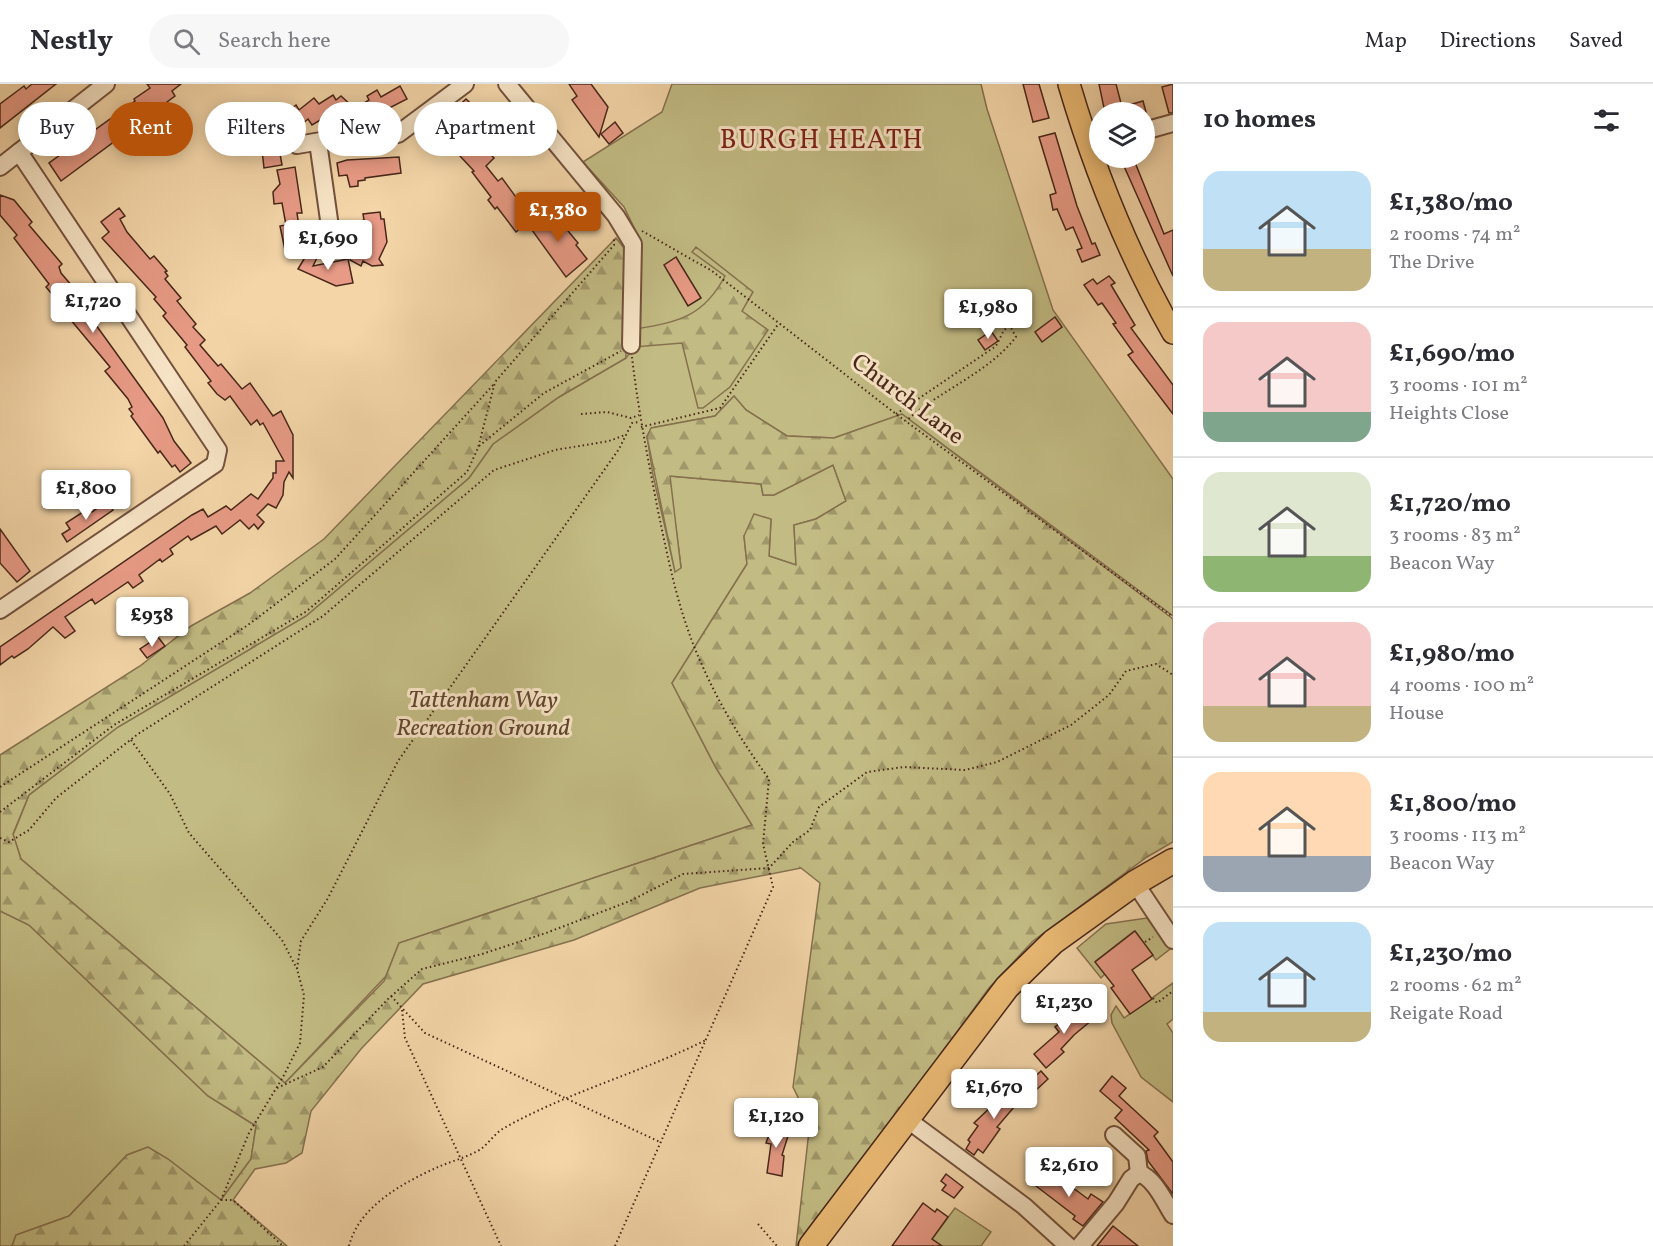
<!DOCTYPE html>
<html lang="en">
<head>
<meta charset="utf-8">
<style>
	:root { --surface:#fff; --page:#f7f7f7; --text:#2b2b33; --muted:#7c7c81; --line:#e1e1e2; --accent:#b45309 }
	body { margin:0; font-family:Vollkorn,serif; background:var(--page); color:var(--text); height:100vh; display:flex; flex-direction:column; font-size:22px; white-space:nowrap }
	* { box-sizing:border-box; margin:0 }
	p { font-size:20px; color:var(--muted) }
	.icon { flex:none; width:33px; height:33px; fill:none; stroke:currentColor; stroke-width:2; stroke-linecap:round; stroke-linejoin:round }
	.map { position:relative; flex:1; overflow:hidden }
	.panel { display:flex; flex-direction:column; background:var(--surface); width:480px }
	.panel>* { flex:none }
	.guide { position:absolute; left:18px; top:18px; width:570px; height:54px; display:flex; gap:12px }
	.buttons { position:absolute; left:1089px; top:18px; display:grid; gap:12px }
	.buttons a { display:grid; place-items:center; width:66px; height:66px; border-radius:50%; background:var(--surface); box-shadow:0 3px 15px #0003; font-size:30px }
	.price { position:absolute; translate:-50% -51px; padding:0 14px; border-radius:6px; background:#fff; color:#222; font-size:20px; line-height:39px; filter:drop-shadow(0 2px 3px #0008) }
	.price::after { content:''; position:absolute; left:50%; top:36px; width:18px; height:14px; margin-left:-9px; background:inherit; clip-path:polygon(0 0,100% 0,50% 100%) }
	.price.selected { background:var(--accent); color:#fff }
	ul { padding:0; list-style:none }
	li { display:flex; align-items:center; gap:18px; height:150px; padding:0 30px }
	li+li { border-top:2px solid var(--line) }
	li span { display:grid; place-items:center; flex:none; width:168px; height:120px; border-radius:18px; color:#555 }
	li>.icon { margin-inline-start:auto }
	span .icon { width:72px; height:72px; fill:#fffc; stroke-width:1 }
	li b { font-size:26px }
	h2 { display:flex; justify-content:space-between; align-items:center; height:72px; padding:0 30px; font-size:26px }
	.chip { padding:0 21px; border-radius:27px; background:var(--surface); box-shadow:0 3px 15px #0003; font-size:21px; line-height:54px }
	.chip.selected { background:var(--accent); color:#fff }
	header { display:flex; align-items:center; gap:36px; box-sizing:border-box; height:84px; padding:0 30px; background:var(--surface); border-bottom:2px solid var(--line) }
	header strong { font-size:28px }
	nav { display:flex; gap:33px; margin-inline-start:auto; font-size:21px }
	.search { width:420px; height:54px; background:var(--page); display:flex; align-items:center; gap:15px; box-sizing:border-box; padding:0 21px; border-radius:33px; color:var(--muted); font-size:22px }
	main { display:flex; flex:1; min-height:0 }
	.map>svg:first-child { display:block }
	.green { fill:#c2bb83; stroke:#85714e; stroke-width:1.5 }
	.forest { fill:url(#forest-firs); stroke:#85714e; stroke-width:1.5 }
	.building { fill:#e79a85; stroke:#482719; stroke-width:1.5 }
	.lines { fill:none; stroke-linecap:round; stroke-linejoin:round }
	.minor-casing { stroke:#73523d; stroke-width:20 }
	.major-casing { stroke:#482719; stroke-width:24 }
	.highway-casing { stroke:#482719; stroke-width:27 }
	.path { stroke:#482719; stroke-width:2; stroke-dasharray:1.5 3; stroke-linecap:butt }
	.minor { stroke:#f7e4c6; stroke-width:16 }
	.major { stroke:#eaba74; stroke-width:21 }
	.highway { stroke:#eaba74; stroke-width:24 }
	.labels { text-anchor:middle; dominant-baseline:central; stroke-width:6; stroke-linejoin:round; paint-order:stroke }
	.street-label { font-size:24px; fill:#482719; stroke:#f7e4c6 }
	.park-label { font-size:24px; font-style:italic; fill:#60452e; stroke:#f7e4c6 }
	.quarter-label { font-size:27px; letter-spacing:1.5px; fill:#7a1f14; stroke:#f7e4c6 }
</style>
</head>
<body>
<header>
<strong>Nestly</strong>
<div class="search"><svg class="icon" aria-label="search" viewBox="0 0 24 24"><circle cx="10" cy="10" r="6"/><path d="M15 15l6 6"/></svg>Search here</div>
<nav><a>Map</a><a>Directions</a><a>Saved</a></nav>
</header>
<main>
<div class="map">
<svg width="1173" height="1162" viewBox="0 0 1173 1162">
	<defs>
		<pattern id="forest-firs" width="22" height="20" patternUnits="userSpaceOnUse" patternTransform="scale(1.5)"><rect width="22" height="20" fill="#c2bb83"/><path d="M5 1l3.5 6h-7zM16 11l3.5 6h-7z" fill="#a0986a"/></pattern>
	</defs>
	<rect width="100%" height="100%" fill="#f3d5a8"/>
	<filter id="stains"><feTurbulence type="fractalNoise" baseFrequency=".00333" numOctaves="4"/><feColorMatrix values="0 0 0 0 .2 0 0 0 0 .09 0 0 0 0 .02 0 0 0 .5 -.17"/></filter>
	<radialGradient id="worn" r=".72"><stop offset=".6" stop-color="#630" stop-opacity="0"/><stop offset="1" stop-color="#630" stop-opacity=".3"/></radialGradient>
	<g class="green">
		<path d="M672,0H981L987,25L1053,226L1173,395V532L902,330L834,354L787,352L746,326L734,312L715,332L652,344L647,352L653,391L675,487L681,483L669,392L761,400L763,411H774L833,381L846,417L816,435L794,441L796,481L769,472L771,436L744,452L747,480L672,599L716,684L752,741L399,859L386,892L285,999L21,775L13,751L29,711L118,643L306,532L469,394L493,360L559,313L626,274L634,263L641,158L624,123L583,78L662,28Z"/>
		<path d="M0,827L29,841L208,1012L256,1042L251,1075L221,1116L168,1075L148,1063L127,1071L69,1132L16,1151L12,1162H0Z"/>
		<path d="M1147,834L1170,865L1156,876L1134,847L1096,877L1105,890L1101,894L1077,864L1106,840Z"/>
		<path d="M1173,899V935L1167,940L1173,949V1018L1141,993L1112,939L1111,931L1116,922L1124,934Z"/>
		<path d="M955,1124L991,1148L981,1162H942L932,1155Z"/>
	</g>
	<g class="forest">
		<path d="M616,154L624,164L626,274L559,313L493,360L469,394L306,532L118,643L29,711L13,750L21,775L285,999L384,897L399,859L752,741L716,684L672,599L747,480L744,452L754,430L771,435L769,472L796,481L794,441L816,435L846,417L833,381L774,411H763L761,400L670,392L681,484L675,488L647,353L651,344L715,332L734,312L746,326L787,352L834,354L902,330L1173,535V758L1147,773L1033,857L989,904L891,1038L796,1162L810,1038L793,1003L820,799L801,784L700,804L574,856L423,900L361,965L311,1027L302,1069L286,1079L255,1085L233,1116L287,1162H12L16,1151L69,1132L127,1071L148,1063L168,1075L221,1116L251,1075L256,1042L208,1012L29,841L0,827V671L140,582L191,542L250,509L324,455Z"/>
		<path d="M696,163L753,208L742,227L768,246L730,303L703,324H698L682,259L634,263L636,245C679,238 704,232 725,192L692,168Z"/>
	</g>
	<g class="building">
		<path d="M32,0H56L0,44V20L24,2L26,5Z"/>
		<path d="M147,0H181L172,7L175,12L167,18L169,20L160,27L158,23L120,47L123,51L61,97L49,79L135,17L134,15L150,4Z"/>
		<path d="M569,0H591L608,23L599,53L572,16L577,12Z"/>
		<path d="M1023,0H1039L1049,34L1033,38Z"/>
		<path d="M1099,0H1116L1122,23L1143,17L1146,28H1110L1108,23L1104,24Z"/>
		<path d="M1173,0V29H1169L1162,3Z"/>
		<path d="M400,2L407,15L366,36L358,23L369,16L367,12L377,6L381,13Z"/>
		<path d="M333,11L336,16L341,12L355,25L344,33L341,30L335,34L332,29L312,41L308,35L296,45L293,41L277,53L282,81L264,84L260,48L296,21L299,26L314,14L319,20Z"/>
		<path d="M466,15L488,36L470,49L457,35L460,32L455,25Z"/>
		<path d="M615,38L623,49L609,60L601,50Z"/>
		<path d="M1055,49L1077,122L1092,160L1095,159L1100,171L1082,178L1077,166L1082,164L1073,143L1066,146L1057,125L1053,126L1050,111L1056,109L1039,53Z"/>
		<path d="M472,50L494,74L486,82L498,97L502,94L532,135L516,148L497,123L495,125L488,116L491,113L472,88L474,87L460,72L463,69L458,63Z"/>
		<path d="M399,73L401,89L365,94V96L358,97V102L350,103L347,91L339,92L337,79L347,76Z"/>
		<path d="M1134,76L1164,150L1173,146V192L1123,80Z"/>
		<path d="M295,83L302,129H297L302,163L285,166L280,142L286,141L282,119L274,120L273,108L280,100L277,86Z"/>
		<path d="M0,111L14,116L32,138L29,141L62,180L59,183L61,189L90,223L92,228L88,230L163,334L174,357L191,379L180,388L175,381L172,383L160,367L158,369L131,332L133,330L129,325L132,323L128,315L105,287L110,283L65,229L67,228L46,203L49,200L14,154L17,151L0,131Z"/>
		<path d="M119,124L125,132L120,135L127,148L150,175L154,172L167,187L165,188L168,192L165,195L181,214L177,217L196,240L193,243L205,256L200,261L218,282L221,280L242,305L250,299L273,332L281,327L293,351V394L289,388L284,398L283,411L276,424L268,420L257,431L264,438L258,445L254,440L249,445L240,436L222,450L216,442L191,456L188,452L170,465L173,470L162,478L160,475L139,491L143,497L133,504L128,498L95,520L92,515L65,533L75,547L65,554L53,543L28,565L14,574L12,572L0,581V563L192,431L203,425L208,433L226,422L231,426L251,410L258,415L273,394V389H276V377H284L263,339L260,341L257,336L251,341L230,312L225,316L217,310L208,299L211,297L185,263L187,261L163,232L166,229L154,215L156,213L102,154L109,148L101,138Z"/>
		<path d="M550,125L578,159L576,161L587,175L566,193L529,142Z"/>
		<path d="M380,128L381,135H384L387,158L379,175L383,181L372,182L363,177L361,182L350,176L363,152L361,137L364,136L363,130Z"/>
		<path d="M307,170L317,174L313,182L348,175L353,199L336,202L298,185Z"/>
		<path d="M676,173L701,214L688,222L664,181Z"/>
		<path d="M1109,192L1115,199L1111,201L1135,241L1131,244L1173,301V330L1128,271L1133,268L1113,240L1116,239L1102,219L1098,221L1084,201L1093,195L1097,200Z"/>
		<path d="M1055,233L1062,243L1042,258L1035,248Z"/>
		<path d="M991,247L998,257L985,266L978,256Z"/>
		<path d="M107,417L113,426L67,458L62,450L70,445L66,439L89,424L92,428Z"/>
		<path d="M0,445L30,487L17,498L0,479Z"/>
		<path d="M158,553L165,562L147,574L140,565Z"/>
		<path d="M1135,847L1153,871L1132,886L1152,915L1130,930L1111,904L1114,902L1095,878Z"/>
		<path d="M1088,918L1095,926L1088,931L1092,936L1074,951L1061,965L1064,968L1046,984L1034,970L1059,948L1055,943Z"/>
		<path d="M1041,987L1048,995L1035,1007L1028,999Z"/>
		<path d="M1112,992L1126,1004L1119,1012L1158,1048L1154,1052L1173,1078V1110L1148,1077L1146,1067L1149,1066L1115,1034L1122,1026L1100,1007Z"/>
		<path d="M1016,999L1026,1009L997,1043L1000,1045L983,1069L978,1065L974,1071L966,1065L970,1058L968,1056L978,1042L974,1039Z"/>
		<path d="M768,1039L785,1044L783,1050L788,1052L782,1071L784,1072L782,1092L767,1089L771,1060L766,1059L770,1048L765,1047Z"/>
		<path d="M1049,1086L1088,1115L1091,1110L1103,1118L1083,1142L1073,1135L1075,1132L1036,1102Z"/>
		<path d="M946,1090L963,1103L954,1114L942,1106L946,1101L941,1097Z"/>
		<path d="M923,1119L935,1128L937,1125L948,1133L932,1155L942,1162H892Z"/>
		<path d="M1113,1142L1138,1162H1097Z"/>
	</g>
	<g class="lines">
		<g class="minor-casing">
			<g id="minor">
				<path d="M507,0L616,132L633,160L631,261"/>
				<path d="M1144,47L1173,39"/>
				<path d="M318,58L330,143"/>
				<path d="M297,61L339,54L398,50L465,0"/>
				<path d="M0,83L106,0"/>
				<path d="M0,526L215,380L218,366L19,68"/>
				<path d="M1135,799L1173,856"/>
				<path d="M908,1036L1024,1122L1068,1162"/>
				<path d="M1114,1051L1137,1072L1139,1089"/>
				<path d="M1080,1162L1116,1119L1131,1095L1139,1089C1155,1095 1164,1117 1173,1131"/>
			</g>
		</g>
		<g class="major-casing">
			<path id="major" d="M1069,0C1095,88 1128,170 1173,249"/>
		</g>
		<g class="highway-casing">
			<path id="highway" d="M811,1162L1007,903L1053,858L1135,799L1173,777"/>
		</g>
		<g class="path">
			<path d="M642,147L712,187L896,330L1173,533"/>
			<path d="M581,330L607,328L631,334L639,331"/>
			<path d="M896,330L996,262L1004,246L1010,242L1016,253C987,290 940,306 906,337"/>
			<path d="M641,343L720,324L779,239"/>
			<path d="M479,362L544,309L621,267"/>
			<path d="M131,656L170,710L189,749L282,856L297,885"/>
			<path d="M0,703L248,541L335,475L494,300"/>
			<path d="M0,728L114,641L307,527L467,388L478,364L495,298L614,161V155"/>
			<path d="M0,754L9,758L29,746L56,714L138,650L323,532L494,386L555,366L609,357L625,351"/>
			<path d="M1145,858L1153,853"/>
			<path d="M391,912L425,949L660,1058"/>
			<path d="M1153,914L1157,919L1173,907"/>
			<path d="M402,926L405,954L501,1162"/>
			<path d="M277,1004L323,983L388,915L422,885L482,870L546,849L630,817L683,790L769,784L793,758L810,746L819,723L867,688L904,683L965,686L997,678L1071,641L1109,611L1126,587L1156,580L1173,591"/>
			<path d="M221,1116H233L283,1162"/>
			<path d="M758,1140L777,1162"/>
			<path d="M184,1162L221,1116L249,1049L283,993L300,959L304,911L297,885L301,857L328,814L398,677L619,365L632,339L640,338"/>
			<path d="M349,1162C359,1122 403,1099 438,1083C452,1077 468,1073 481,1065C489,1059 495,1049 504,1044C568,1008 640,989 706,956"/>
			<path d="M615,1162L773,803L763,760L769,695C743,659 720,622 702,581C679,531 669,479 658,427C648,375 638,325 632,273"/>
		</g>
		<use href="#minor" class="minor"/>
		<use href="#major" class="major"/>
		<use href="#highway" class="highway"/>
	</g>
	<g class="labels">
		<g class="street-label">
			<text transform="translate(907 316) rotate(37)">Church Lane</text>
		</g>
		<g class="park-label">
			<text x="483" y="617">Tattenham Way<tspan x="483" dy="28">Recreation Ground</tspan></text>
		</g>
		<g class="quarter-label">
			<text x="822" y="57">BURGH HEATH</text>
		</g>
	</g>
	<rect width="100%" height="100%" filter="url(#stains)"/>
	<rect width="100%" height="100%" fill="url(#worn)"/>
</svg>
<div class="buttons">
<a><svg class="icon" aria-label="layers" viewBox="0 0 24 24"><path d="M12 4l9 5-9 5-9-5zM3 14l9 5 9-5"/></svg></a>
</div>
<b class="price selected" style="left:558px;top:159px">£1,380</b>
<b class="price" style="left:328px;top:187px">£1,690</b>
<b class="price" style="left:93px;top:250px">£1,720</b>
<b class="price" style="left:988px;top:256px">£1,980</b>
<b class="price" style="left:86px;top:437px">£1,800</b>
<b class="price" style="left:152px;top:564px">£938</b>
<b class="price" style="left:1064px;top:951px">£1,230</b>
<b class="price" style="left:994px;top:1036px">£1,670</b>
<b class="price" style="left:776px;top:1065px">£1,120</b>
<b class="price" style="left:1069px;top:1114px">£2,610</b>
<div class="guide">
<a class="chip">Buy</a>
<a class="chip selected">Rent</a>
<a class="chip">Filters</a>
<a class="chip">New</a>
<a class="chip">Apartment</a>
</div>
</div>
<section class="panel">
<h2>10 homes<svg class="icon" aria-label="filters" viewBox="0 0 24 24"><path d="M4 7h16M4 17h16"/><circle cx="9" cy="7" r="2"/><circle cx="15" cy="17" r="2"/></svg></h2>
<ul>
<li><span style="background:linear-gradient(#bfe0f5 65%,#c2b280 0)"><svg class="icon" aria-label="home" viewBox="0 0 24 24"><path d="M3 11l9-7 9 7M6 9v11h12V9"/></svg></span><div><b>£1,380/mo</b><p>2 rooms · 74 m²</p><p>The Drive</p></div></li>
<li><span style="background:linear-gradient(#f6c9c9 75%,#7fa58c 0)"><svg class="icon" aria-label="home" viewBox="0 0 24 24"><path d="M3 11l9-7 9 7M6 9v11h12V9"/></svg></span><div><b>£1,690/mo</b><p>3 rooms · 101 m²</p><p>Heights Close</p></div></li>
<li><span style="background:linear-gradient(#dfe7d0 70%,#8fb573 0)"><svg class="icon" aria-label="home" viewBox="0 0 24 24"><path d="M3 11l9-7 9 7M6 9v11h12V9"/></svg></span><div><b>£1,720/mo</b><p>3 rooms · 83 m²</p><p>Beacon Way</p></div></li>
<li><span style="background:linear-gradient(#f6c9c9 70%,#c2b280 0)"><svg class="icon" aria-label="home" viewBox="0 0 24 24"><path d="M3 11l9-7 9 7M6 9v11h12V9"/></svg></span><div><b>£1,980/mo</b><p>4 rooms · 100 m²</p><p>House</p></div></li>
<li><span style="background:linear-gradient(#ffd9b3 70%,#9aa5b1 0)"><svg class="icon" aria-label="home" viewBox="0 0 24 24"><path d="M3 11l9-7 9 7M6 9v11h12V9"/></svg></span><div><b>£1,800/mo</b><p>3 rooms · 113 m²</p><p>Beacon Way</p></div></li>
<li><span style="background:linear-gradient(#bfe0f5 75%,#c2b280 0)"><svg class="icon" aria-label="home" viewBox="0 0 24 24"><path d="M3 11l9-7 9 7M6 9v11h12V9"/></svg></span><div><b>£1,230/mo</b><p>2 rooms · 62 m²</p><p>Reigate Road</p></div></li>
</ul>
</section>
</main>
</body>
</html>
